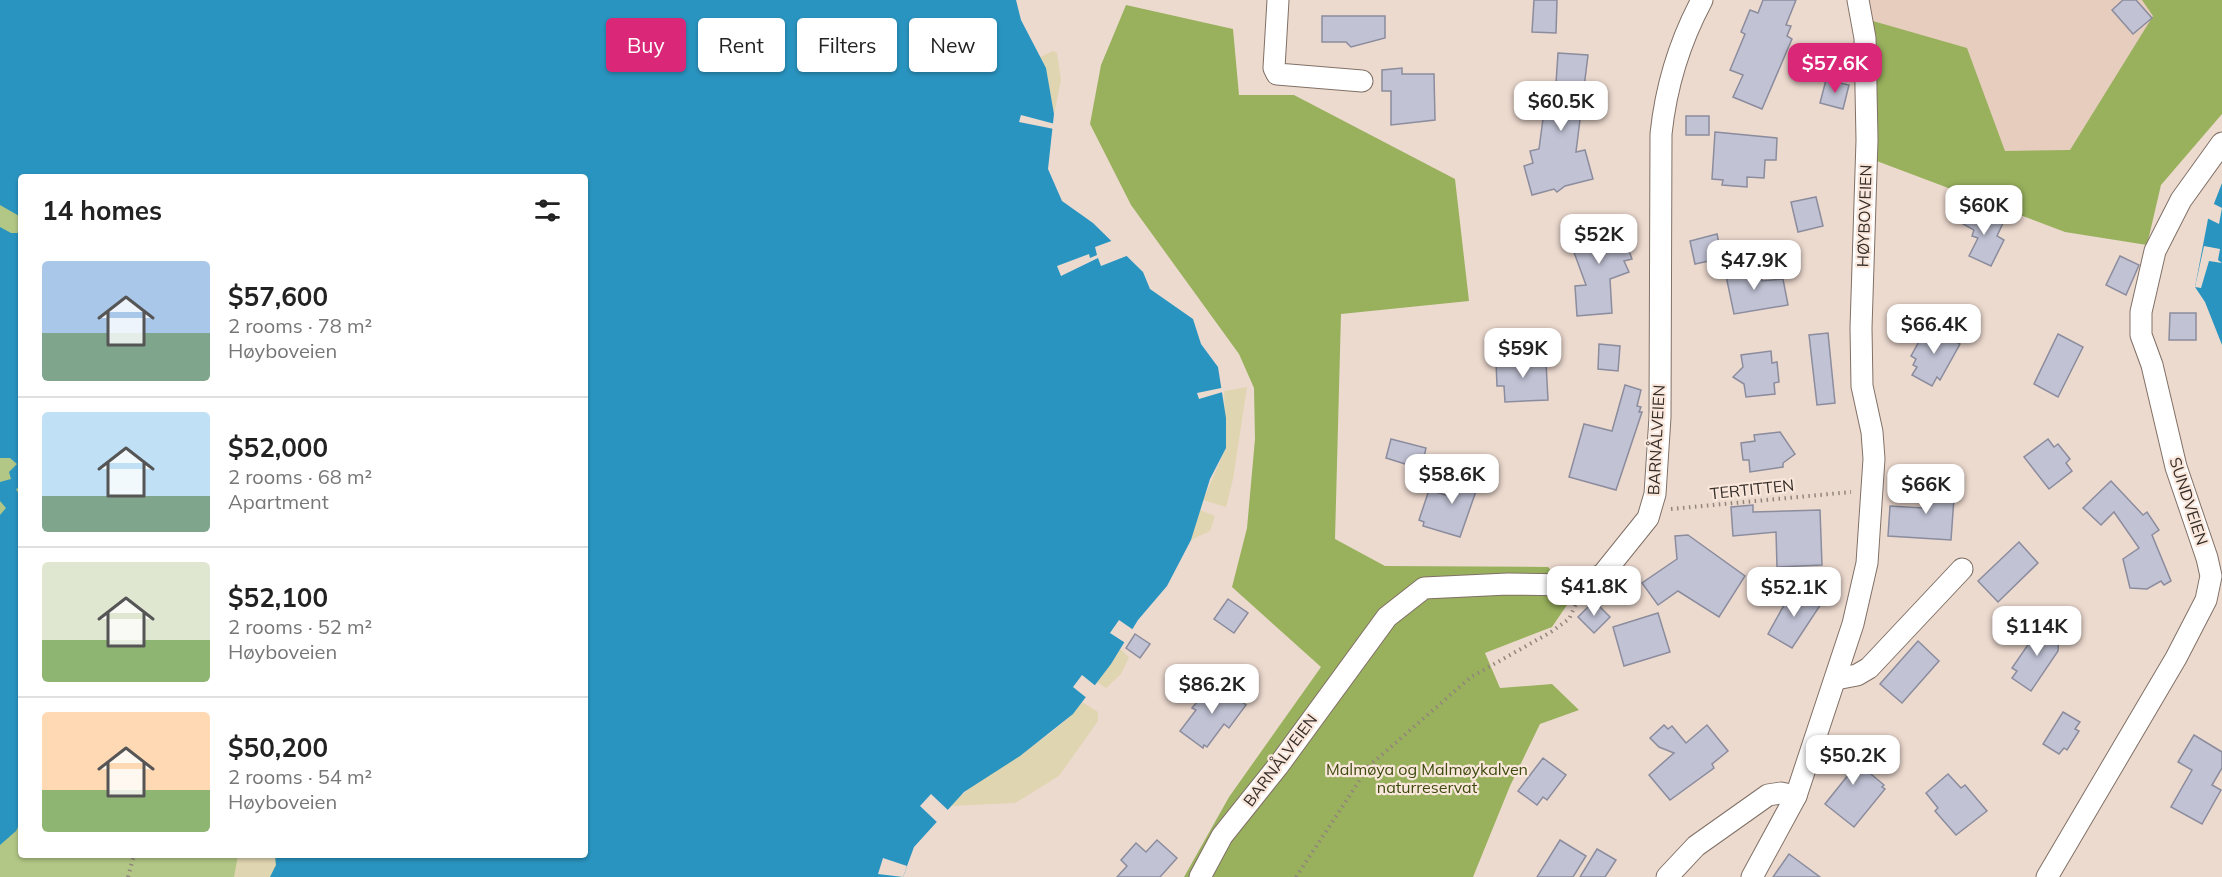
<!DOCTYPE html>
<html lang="en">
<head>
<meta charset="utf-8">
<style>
	:root { --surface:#fff; --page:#f6f6f6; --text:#222; --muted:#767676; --line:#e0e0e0; --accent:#db2777 }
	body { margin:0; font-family:Mulish,sans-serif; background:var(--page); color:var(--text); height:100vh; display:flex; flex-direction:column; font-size:22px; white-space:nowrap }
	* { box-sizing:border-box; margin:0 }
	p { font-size:20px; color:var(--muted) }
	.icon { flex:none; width:33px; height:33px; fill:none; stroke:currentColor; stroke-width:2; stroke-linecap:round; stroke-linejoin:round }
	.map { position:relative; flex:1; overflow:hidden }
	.sheet { position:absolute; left:18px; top:174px; width:570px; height:684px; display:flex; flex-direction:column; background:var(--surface); border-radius:6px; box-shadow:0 2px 4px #0004 }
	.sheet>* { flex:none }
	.hud { position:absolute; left:606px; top:18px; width:570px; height:54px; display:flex; gap:12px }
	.price { position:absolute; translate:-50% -51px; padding:0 14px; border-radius:12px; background:#fff; color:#222; font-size:20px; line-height:39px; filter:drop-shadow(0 2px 3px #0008) }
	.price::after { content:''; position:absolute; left:50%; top:36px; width:18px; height:14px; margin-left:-9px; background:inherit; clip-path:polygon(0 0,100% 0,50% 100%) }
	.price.on { background:var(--accent); color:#fff }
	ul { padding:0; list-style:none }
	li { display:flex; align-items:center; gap:18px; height:150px; padding:0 24px }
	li+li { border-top:2px solid var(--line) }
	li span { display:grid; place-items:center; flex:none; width:168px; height:120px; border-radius:6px; color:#555 }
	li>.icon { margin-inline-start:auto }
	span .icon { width:72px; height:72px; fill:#fffc; stroke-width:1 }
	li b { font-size:26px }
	h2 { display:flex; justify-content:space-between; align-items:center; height:72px; padding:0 24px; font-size:26px }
	.chip { padding:0 21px; border-radius:6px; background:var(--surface); box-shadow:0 2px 4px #0004; font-size:21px; line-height:54px }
	.chip.on { background:var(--accent); color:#fff }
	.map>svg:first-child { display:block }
	.built { fill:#e7cdbe }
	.green { fill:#b2c785 }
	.forest { fill:#99b15d }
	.sand { fill:#dfd5b0 }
	.water { fill:#2a94c0 }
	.pier { fill:#eddacf }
	.building { fill:#c1c2d4; stroke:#8b8c9d; stroke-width:1.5 }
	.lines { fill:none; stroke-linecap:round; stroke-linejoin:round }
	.minor-casing { stroke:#807066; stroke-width:23 }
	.path { stroke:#92857d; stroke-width:4; stroke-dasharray:1.5 4.5; stroke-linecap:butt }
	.minor { stroke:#fff; stroke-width:21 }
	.labels { text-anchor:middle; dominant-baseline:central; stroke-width:4.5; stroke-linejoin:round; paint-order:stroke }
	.street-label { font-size:16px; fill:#342d28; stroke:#fae7dc }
	.park-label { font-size:16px; fill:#3c4b0d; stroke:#fae7dc }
</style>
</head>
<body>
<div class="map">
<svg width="2222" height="877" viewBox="0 0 2222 877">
	<rect width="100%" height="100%" fill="#eddacf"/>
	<path class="built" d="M1868,0H2172L2102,233L1945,179L1876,30Z"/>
	<path class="green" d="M0,0L21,177V855H442L445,877H0Z"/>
	<g class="forest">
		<path d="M2142,0H2222V114L2161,185L2147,245L2065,232L1866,157L1859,17L1967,48L2005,151L2070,150L2153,16Z"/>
		<path d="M1126,5L1233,29L1239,95H1294L1455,179L1469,301L1341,314L1335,539L1385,566L1548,567L1573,596L1552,627L1485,653L1500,688L1552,684L1579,710L1540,724L1510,786L1473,877H1184L1229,797L1321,667L1232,587L1247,528L1255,439L1254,388L1239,354L1131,205L1090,124L1101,65Z"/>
	</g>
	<g class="sand">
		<path d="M1053,51L1057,53L1061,80L1054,114L1046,68L1040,57Z"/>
		<path d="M1247,387L1233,479L1226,507L1203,500L1226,448L1224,391Z"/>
		<path d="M1200,510L1215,516L1210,531L1191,540Z"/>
		<path d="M1120,649L1129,657L1121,674L1106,688L1097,682Z"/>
		<path d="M1082,702L1098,712V721L1059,776L1015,803L951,806C988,765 1048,747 1082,702Z"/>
		<path d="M238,855H275L276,865L270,877H234Z"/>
	</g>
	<g class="water">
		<path d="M0,0H1016L1021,20L1046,68L1054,114L1048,169L1062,201L1093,223L1143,272L1150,289L1193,319L1201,344L1218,367L1226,418V448L1210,479L1191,540L1167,586L1138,620L1111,664L1073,714L1020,756L964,792L914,847L903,877H270L276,865L275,855H585V177H21V217L0,205Z"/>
		<path d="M2222,183V345L2205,302L2195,287L2208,219Z"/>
		<path d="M0,227L11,233H21V487L16,489L21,498V821L16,831L0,845V515L6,508L0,501V482L11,479L9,472L17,464L10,458H0Z"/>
	</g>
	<g class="pier">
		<path d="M1021,115L1055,124L1054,129L1019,122Z"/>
		<path d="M2210,202L2222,208L2219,224L2205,217Z"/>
		<path d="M1114,240L1129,255L1101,266L1098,258L1061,276L1057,266L1089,254L1090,258L1097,255L1095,247Z"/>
		<path d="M2204,246L2220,249L2218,260L2222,263L2209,261L2201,288L2195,287Z"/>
		<path d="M1226,387V391L1199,399L1197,393Z"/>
		<path d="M1119,620L1135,631L1127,644L1110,633Z"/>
		<path d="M1082,675L1097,687L1088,699L1073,687Z"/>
		<path d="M931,794L950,812L939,824L920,806Z"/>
		<path d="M883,858L907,866L903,877L878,874Z"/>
	</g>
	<g class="building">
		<path d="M1534,0H1557L1556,33L1532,32Z"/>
		<path d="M1763,0H1796L1786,25L1791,26L1787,36L1792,39L1762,109L1733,97L1743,75L1730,70L1745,34L1741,32L1750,10L1758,13Z"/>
		<path d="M2123,0H2136L2152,18L2133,34L2112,10Z"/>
		<path d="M1322,16H1385V38L1351,47L1346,42H1322Z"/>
		<path d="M1558,53L1588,55L1576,152L1585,150L1593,179L1565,186L1557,192L1554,189L1532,195L1524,166L1533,163L1530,151L1539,149L1546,96L1555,98Z"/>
		<path d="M1402,68V74H1434L1435,120L1391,125V91H1382V70Z"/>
		<path d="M1826,80L1849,85L1843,109L1820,103Z"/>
		<rect x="1686" y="116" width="23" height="19"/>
		<path d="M1715,132L1777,138L1776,160H1765L1764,178L1747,177V187L1722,185L1723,180L1712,179Z"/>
		<path d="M1816,197L1823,226L1798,232L1791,202Z"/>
		<path d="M1971,208L2003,223L1997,236L2004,240L1991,266L1969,256L1978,238L1972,236L1974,230L1963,224Z"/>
		<path d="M1617,218L1632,259L1624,261L1629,272L1610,279L1612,313L1577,316L1575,286L1586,285L1568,236Z"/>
		<path d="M1717,234L1722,258L1695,264L1690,241Z"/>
		<path d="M2120,256L2139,265L2126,295L2106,285Z"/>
		<path d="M1754,265L1755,270L1760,269L1762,281L1783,279L1788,305L1734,314L1725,271Z"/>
		<path d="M2170,313H2196V340H2169Z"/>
		<path d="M1939,327L1958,337L1956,342L1960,344L1940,380L1937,377L1932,386L1912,375L1917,367L1913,365L1916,359L1911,356L1921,338L1926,341L1932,329L1936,331Z"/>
		<path d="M1828,333L1835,403L1817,405L1809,335Z"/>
		<path d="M2058,334L2083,347L2058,397L2034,384Z"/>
		<path d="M1599,344L1620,346L1618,371L1598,369Z"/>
		<path d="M1771,351L1772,363L1777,362L1779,382L1774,383L1775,394L1746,397L1744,384L1733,377L1743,367L1741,355Z"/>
		<path d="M1540,357V362H1546L1548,400L1505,402L1504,386H1497L1496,362H1503V358Z"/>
		<path d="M1625,385L1641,390L1637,406L1641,407L1639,412H1642L1616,490L1569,477L1584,424L1612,431Z"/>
		<path d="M1780,432L1795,454L1783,463V467L1750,472L1749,460H1743L1741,443L1755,441L1754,435Z"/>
		<path d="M1391,439L1426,448L1421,469L1386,458Z"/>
		<path d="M2048,439L2054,447L2058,444L2070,459L2066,463L2072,471L2049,489L2024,457Z"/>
		<path d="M1466,466L1483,471L1460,537L1423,526L1424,522L1419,520L1429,490L1455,498Z"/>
		<path d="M2111,481L2143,515L2147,512L2159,530L2152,535L2171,581L2164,585L2161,581L2147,589L2130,588L2123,559L2139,548L2114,512L2101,525L2083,508Z"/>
		<path d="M1926,482L1955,484L1951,540L1888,536L1890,506L1924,508Z"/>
		<path d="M1753,505V512L1820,510L1822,565L1777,567L1776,532L1733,536L1731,507Z"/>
		<path d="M1688,535L1745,576L1719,617L1678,591L1658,605L1642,583L1677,559L1675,536Z"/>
		<path d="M2019,542L2038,563L1998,602L1978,581Z"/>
		<path d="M1794,587L1821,604L1792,648L1768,634Z"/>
		<path d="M1228,599L1248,613L1234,633L1214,619Z"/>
		<path d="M1594,601L1610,617L1594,633L1578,617Z"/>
		<path d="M1658,613L1670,652L1624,666L1613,627Z"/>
		<path d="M2053,623L2059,632L2058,651L2031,691L2012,678L2017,671L2012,668L2034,636Z"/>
		<path d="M1135,634L1150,644L1140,658L1126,648Z"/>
		<path d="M1918,641L1939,661L1902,703L1880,684Z"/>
		<path d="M1212,684L1223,692L1226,689L1246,705L1229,728L1224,724L1207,747L1204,745L1203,748L1180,731L1196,710L1192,708Z"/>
		<path d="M2063,712L2080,722L2075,729L2079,731L2067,750L2064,748L2059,754L2043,744Z"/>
		<path d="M1664,725L1668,729L1672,726L1686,743L1707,725L1728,751L1712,764L1714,768L1670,800L1649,775L1674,753L1659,747L1650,738Z"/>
		<path d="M2194,735L2222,752V768L2212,785L2221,790L2202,824L2171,807L2192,770L2178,762Z"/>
		<path d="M1842,739L1864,758L1859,764L1884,785L1882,787L1885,789L1854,827L1825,804L1849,774L1828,756Z"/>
		<path d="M1543,758L1566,775L1547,800L1543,797L1537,805L1518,791Z"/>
		<path d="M1948,774L1961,788L1965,785L1987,811L1956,835L1935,811L1938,808L1926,793Z"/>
		<path d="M1157,840L1177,858L1160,877H1117L1127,866L1121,860L1136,843L1146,852Z"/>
		<path d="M1560,840L1586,856L1573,877H1537Z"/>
		<path d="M1597,849L1616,860L1605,877H1580Z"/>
		<path d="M1789,854L1820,877H1773Z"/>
	</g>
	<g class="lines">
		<g class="minor-casing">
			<g id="minor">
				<path d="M1278,0L1274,68L1277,74L1362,81"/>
				<path d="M1836,679L1857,675L1869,668L1962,569"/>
				<path d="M1200,877L1222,836L1278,766L1387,617L1424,588L1508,584L1571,585L1590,581L1603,574L1648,518L1655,494L1660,417L1661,134C1666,86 1679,43 1702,0"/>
				<path d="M1667,877L1696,846L1768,795L1781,793L1796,796"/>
				<path d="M1752,877L1796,796L1853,624L1867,563L1874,459L1872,432L1862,386L1861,328L1867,140L1865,38L1858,0"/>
				<path d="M2047,877L2176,658L2206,600L2211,576L2207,558L2176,467L2152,365L2141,335V312L2155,251L2181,200L2222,143"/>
			</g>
		</g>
		<g class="path">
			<path d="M1671,509L1851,492"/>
			<path d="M128,877L134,855"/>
			<path d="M1296,877L1369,766L1471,677L1551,632L1569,619L1576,604"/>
		</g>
		<use href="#minor" class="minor"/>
	</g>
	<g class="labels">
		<g class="street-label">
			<text transform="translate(1864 216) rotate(-88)">HØYBOVEIEN</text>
			<text transform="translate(1656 440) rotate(-87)">BARNÅLVEIEN</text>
			<text transform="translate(1752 489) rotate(-6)">TERTITTEN</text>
			<text transform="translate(2189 501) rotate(72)">SUNDVEIEN</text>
			<text transform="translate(1280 760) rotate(-53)">BARNÅLVEIEN</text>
		</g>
		<g class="park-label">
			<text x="1427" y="769">Malmøya og Malmøykalven<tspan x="1427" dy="18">naturreservat</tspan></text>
		</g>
	</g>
</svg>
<b class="price on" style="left:1835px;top:94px">$57.6K</b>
<b class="price" style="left:1561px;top:132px">$60.5K</b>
<b class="price" style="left:1984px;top:236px">$60K</b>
<b class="price" style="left:1599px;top:265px">$52K</b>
<b class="price" style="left:1754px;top:291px">$47.9K</b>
<b class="price" style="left:1934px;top:355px">$66.4K</b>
<b class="price" style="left:1523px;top:379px">$59K</b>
<b class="price" style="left:1452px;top:505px">$58.6K</b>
<b class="price" style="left:1926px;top:515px">$66K</b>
<b class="price" style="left:1594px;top:617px">$41.8K</b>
<b class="price" style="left:1794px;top:618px">$52.1K</b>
<b class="price" style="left:2037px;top:657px">$114K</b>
<b class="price" style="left:1212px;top:715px">$86.2K</b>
<b class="price" style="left:1853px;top:786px">$50.2K</b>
<div class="hud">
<a class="chip on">Buy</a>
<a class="chip">Rent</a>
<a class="chip">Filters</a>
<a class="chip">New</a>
</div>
<section class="sheet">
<h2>14 homes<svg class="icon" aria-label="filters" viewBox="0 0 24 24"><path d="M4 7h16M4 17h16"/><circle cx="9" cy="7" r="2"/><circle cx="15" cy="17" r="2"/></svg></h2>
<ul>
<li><span style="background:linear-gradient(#a9c7e8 60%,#7fa58c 0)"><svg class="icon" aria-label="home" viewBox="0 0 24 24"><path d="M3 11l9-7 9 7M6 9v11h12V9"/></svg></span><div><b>$57,600</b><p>2 rooms · 78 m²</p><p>Høyboveien</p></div></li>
<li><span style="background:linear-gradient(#bfe0f5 70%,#7fa58c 0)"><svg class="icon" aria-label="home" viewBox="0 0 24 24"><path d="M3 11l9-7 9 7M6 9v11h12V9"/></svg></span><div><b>$52,000</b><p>2 rooms · 68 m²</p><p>Apartment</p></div></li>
<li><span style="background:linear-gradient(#dfe7d0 65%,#8fb573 0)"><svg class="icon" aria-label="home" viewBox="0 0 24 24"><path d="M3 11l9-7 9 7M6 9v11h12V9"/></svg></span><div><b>$52,100</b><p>2 rooms · 52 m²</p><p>Høyboveien</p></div></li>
<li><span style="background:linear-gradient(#ffd9b3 65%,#8fb573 0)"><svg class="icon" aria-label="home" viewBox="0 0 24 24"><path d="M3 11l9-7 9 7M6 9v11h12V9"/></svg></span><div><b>$50,200</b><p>2 rooms · 54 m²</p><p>Høyboveien</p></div></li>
</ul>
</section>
</div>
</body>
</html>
